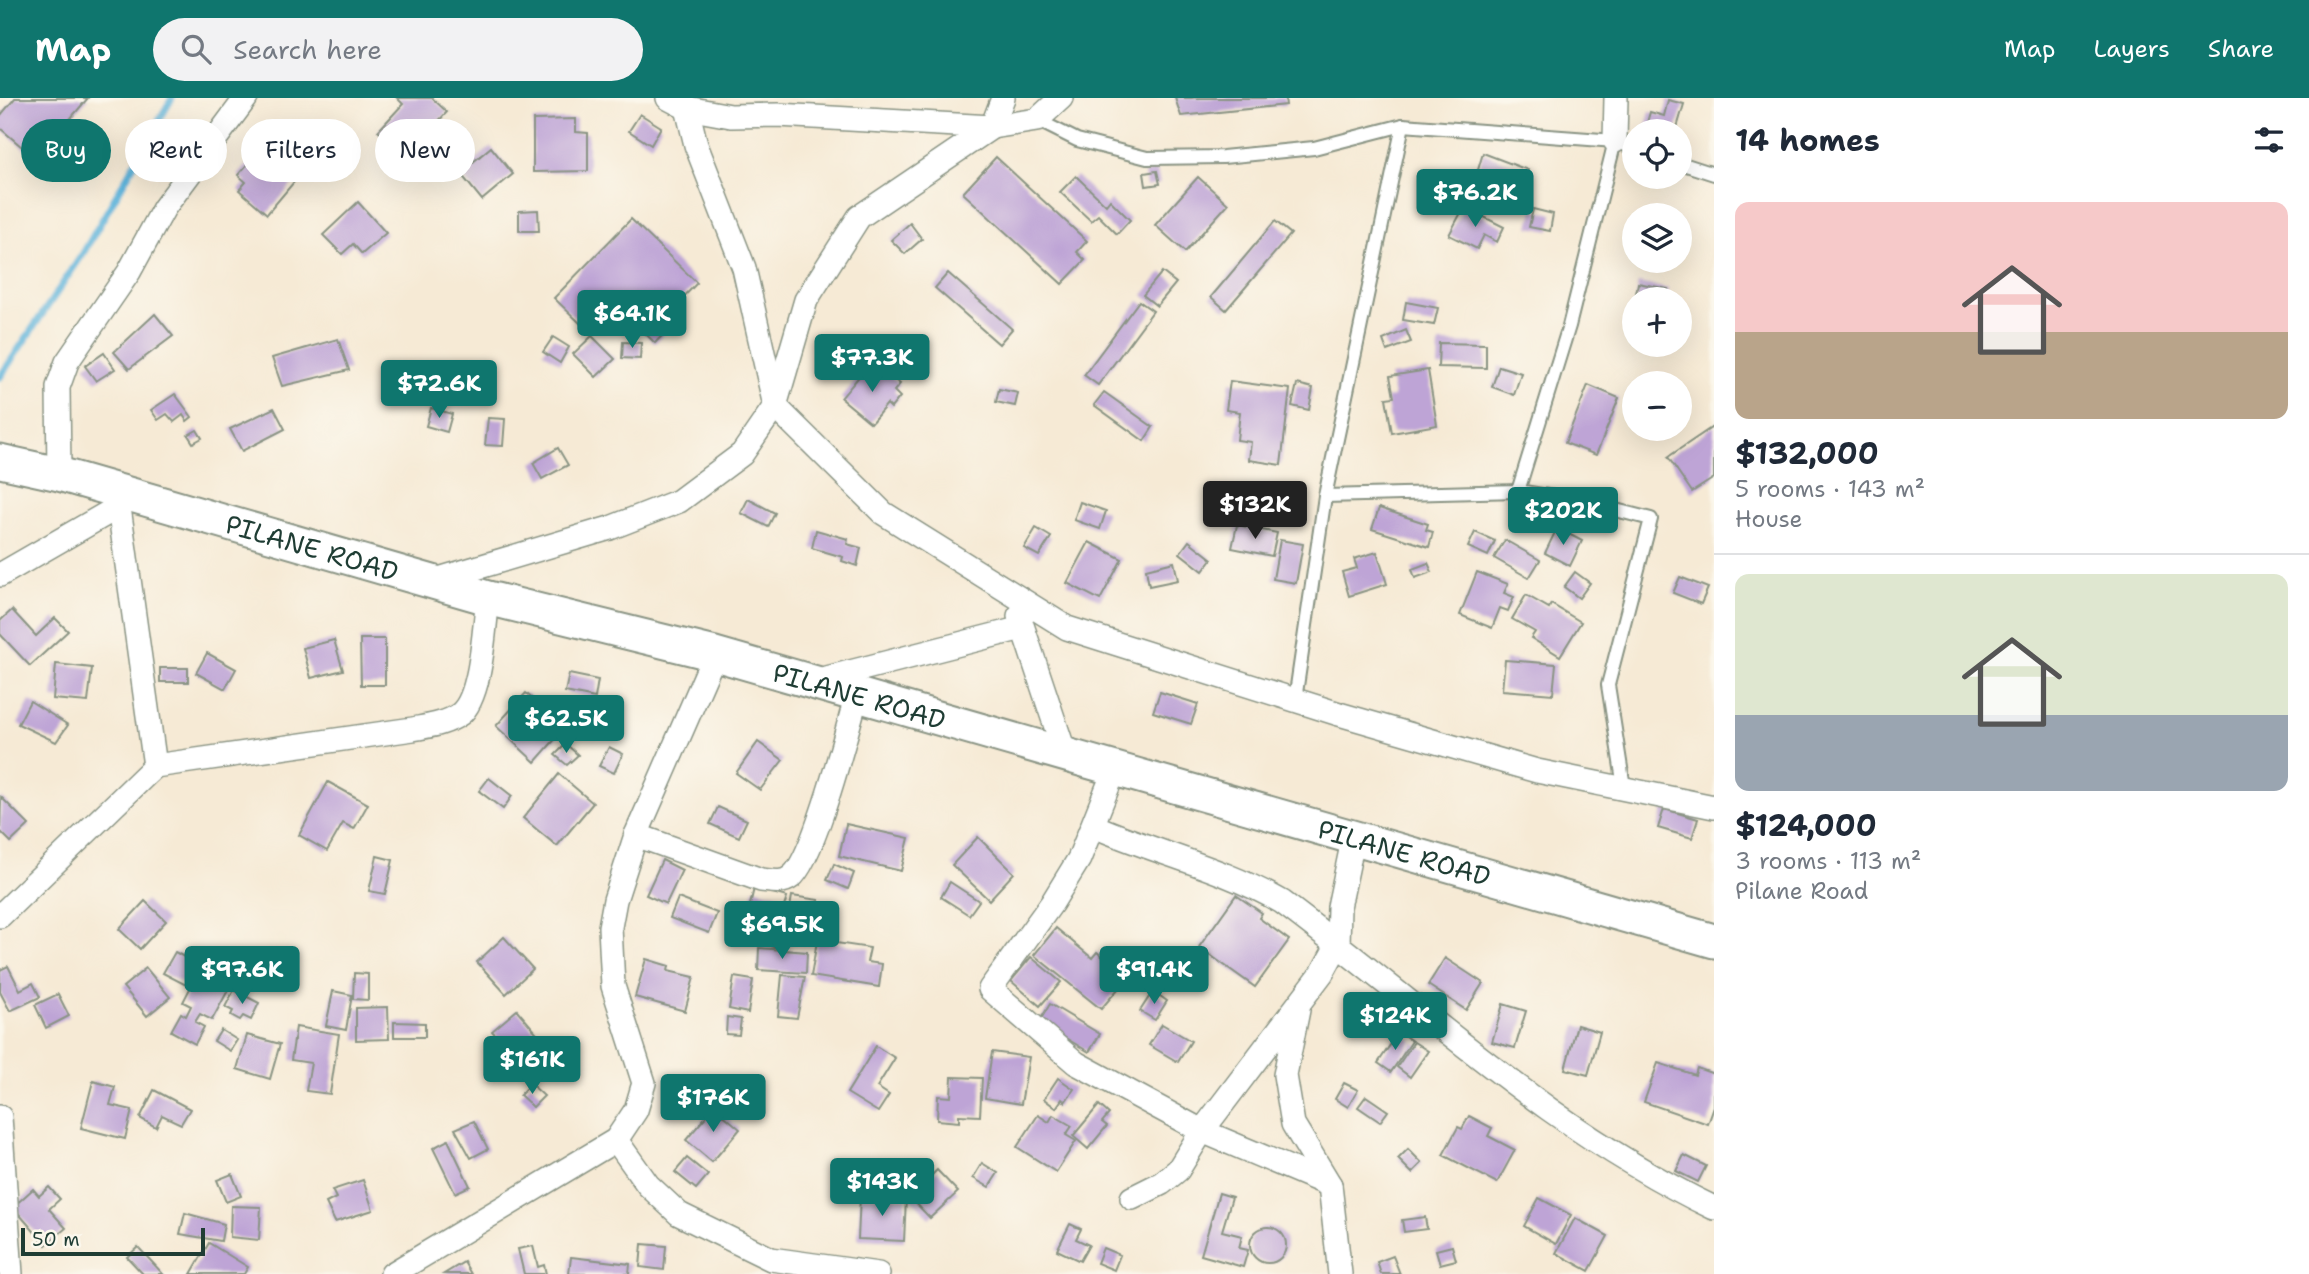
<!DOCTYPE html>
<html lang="en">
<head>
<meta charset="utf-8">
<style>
	:root { --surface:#fff; --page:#f2f2f3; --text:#1f2937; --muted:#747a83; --line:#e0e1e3; --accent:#0f766e }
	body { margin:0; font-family:"Shantell Sans",sans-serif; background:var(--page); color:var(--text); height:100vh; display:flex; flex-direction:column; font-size:26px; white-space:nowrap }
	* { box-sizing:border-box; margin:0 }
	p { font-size:23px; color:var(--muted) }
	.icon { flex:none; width:38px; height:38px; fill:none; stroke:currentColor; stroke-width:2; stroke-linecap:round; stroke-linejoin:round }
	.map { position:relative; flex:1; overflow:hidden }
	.panel { display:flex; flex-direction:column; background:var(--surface); width:595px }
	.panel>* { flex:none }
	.guide { position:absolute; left:21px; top:21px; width:665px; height:63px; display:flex; gap:14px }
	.buttons { position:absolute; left:1622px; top:21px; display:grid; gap:14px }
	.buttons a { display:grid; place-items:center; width:70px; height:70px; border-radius:50%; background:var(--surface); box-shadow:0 7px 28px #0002; font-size:35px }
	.scale { position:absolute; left:21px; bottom:18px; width:184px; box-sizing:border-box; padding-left:7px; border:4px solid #1f3d34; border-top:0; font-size:19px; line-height:24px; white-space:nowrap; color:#1f3d34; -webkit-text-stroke:5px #fbf7ec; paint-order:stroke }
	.price { position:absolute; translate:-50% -60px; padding:0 16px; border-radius:7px; background:var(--accent); color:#fff; font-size:23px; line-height:46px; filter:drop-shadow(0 2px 4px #0008) }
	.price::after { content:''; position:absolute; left:50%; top:42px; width:21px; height:16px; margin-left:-10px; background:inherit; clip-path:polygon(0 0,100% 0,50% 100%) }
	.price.current { background:#222; color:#fff }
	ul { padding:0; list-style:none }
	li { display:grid; align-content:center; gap:14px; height:371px; padding:0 21px }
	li+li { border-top:2px solid var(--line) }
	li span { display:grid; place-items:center; height:217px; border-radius:14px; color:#555 }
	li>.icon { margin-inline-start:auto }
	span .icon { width:126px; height:126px; fill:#fffc; stroke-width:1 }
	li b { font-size:30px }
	h2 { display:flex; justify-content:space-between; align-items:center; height:84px; padding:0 21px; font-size:30px }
	.pill { padding:0 24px; border-radius:32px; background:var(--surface); box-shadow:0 7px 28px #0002; font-size:24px; line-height:63px }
	.pill.current { background:var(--accent); color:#fff }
	header { display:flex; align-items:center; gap:42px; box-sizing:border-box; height:98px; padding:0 35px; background:var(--accent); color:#fff }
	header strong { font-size:33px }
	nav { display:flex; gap:38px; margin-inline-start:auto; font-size:24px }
	.search { width:490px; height:63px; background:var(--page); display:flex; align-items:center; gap:18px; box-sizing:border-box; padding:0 24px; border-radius:38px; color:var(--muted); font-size:26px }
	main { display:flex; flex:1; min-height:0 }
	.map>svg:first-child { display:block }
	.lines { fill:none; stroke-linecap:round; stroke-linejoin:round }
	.stream { stroke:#5db3da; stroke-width:7 }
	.building { fill:#bea4d6 }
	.service-casing { stroke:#8a9484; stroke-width:16 }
	.minor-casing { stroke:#8a9484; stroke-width:26 }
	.secondary-casing { stroke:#8a9484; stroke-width:37 }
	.service { stroke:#fff; stroke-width:12 }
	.minor { stroke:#fff; stroke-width:23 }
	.secondary { stroke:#fff; stroke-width:33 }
	.labels { text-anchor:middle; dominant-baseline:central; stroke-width:7; stroke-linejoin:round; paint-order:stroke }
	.street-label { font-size:26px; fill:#1f3d34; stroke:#fbf7ec }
</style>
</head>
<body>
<header>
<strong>Map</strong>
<div class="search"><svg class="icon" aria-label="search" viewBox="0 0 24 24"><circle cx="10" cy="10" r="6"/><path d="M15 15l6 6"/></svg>Search here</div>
<nav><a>Map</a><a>Layers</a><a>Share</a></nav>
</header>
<main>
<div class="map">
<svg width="1714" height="1176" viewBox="0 0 1714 1176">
	<rect width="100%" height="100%" fill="#fbf7ec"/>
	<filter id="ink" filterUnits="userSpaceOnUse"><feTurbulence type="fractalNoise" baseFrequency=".0143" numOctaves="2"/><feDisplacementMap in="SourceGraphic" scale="14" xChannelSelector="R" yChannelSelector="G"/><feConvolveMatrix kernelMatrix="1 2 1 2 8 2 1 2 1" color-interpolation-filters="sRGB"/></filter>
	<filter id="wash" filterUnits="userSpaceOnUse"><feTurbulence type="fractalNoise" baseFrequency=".00686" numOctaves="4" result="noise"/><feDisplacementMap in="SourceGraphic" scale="28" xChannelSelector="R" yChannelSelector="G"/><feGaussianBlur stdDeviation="1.57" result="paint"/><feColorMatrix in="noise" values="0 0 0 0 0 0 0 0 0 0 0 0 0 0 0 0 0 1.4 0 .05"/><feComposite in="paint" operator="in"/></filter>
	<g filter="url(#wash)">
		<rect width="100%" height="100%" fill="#f6ead5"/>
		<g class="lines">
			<path class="stream" d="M0,279L82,157L172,0"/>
		</g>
		<g id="blocks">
			<g class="building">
				<path d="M15,0H88L36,61L0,30V18Z"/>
				<path d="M397,0H432L447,14L405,59L378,33L403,6Z"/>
				<path d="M1175,0H1285L1286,7L1181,18Z"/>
				<path d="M1668,2L1684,6L1676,33L1646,28L1650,14L1664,18Z"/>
				<path d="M640,16L661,29L651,47L629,33Z"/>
				<path d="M576,21V34L588,35V73L533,74V22Z"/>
				<path d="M277,33L301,54L294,62L305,71L267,116L239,92L246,84L238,77L252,61L248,57L263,40L267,44Z"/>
				<path d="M491,49L513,76L482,102L460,75Z"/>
				<path d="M1483,55L1528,72L1520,102L1508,98L1507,103L1472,92Z"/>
				<path d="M996,59L1087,143L1077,154L1085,162L1062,186L963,95Z"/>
				<path d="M1157,73L1160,86L1146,88L1144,75Z"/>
				<path d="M1076,78L1106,107L1110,102L1130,122L1117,136L1098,117L1091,123L1060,94Z"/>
				<path d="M1198,79L1228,106L1185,154L1155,127Z"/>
				<path d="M358,104L386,135L362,156L353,146L342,156L323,137Z"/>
				<path d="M1464,109L1504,129L1497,144L1484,137L1477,151L1449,137Z"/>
				<path d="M1533,111L1553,116L1550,133L1529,129Z"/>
				<path d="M538,112L539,133H519V113Z"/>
				<path d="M631,121L697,185L672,211L680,219L655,245L608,199L581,226L554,200Z"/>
				<path d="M1275,123L1291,136L1226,212L1211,199Z"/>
				<path d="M910,125L922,141L905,156L891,142Z"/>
				<path d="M1162,174L1176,185L1157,208L1143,197Z"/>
				<path d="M948,175L1012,231L999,246L935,190Z"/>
				<path d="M1638,185L1668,191L1666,201H1635Z"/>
				<path d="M1139,203L1153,213L1098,287L1084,277Z"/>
				<path d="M1406,204L1438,210L1434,227L1403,222Z"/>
				<path d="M155,216L173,238L129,271L114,254Z"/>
				<path d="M1406,232L1411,244L1387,253L1383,242Z"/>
				<path d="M592,238L615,261L596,279L573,256Z"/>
				<path d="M553,239L569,249L560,265L543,254Z"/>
				<path d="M338,241L349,272L282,288L272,260Z"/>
				<path d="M623,244L641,245L640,261L622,260Z"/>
				<path d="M1439,245L1486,246V270L1438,269Z"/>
				<path d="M104,255L115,271L96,283L85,268Z"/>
				<path d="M1499,268L1521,275L1514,297L1492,289Z"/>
				<path d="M867,269L880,281L885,274L900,286L894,293L900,299L891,310L887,306L871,325L841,300Z"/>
				<path d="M1428,272L1437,327L1392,335L1386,300L1394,299L1390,278Z"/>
				<path d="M1230,283L1290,291L1281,367L1249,362L1251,344L1237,342L1240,314L1226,312Z"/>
				<path d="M1297,286L1313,290L1309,312L1292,308Z"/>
				<path d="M1588,287L1619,300L1596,357L1565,345Z"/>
				<path d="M999,291L1018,295L1015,308L996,304Z"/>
				<path d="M1104,294L1153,329L1144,343L1094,307Z"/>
				<path d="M175,296L192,319L187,323L183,317L174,324L167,316L158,322L151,312Z"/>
				<path d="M274,310L285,331L242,353L230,331Z"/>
				<path d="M431,310L452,316L447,334L426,328Z"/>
				<path d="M488,320L505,321L503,348L485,347Z"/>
				<path d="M1714,328V380L1692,394L1668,359Z"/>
				<path d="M197,332L202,340L193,345L188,337Z"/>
				<path d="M558,350L568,367L542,381L533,365Z"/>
				<path d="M748,401L775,415L768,429L741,415Z"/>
				<path d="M1080,404L1106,413L1100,431L1074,422Z"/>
				<path d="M1379,410L1428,426L1426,432L1433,434L1429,449L1372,431Z"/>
				<path d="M1237,427L1277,435L1272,458L1232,450Z"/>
				<path d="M1036,430L1051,439L1039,458L1024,450Z"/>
				<path d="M1557,430L1582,443L1570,468L1545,455Z"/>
				<path d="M816,432L848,441L847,446L861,450L857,468L842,463L843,459L812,450Z"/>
				<path d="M1475,434L1495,443L1488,458L1468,449Z"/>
				<path d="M1280,442L1303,446L1296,485L1273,481Z"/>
				<path d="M1505,442L1540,462L1529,480L1494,460Z"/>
				<path d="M1189,443L1212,461L1203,473L1180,455Z"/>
				<path d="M1089,444L1122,461L1100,502L1067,485Z"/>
				<path d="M1377,454L1387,486L1349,498L1342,474L1357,470L1354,461Z"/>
				<path d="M1174,464L1178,482L1149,488L1146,471Z"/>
				<path d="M1428,465L1432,474L1415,480L1412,471Z"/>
				<path d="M1477,474L1508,486L1504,495L1514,499L1508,513L1500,510L1492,530L1460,517Z"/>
				<path d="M1575,474L1590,485L1579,500L1564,489Z"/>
				<path d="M1680,479L1708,490L1701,506L1673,495Z"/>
				<path d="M1526,497L1549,510L1551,506L1581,524L1560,558L1531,540L1535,534L1512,521Z"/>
				<path d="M12,512L36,538L55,520L68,533L30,568L0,536V523Z"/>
				<path d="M360,541H385V587H361Z"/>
				<path d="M334,542L343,572L311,580L303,550Z"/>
				<path d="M207,555L236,571L225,591L196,575Z"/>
				<path d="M1505,562L1556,566L1553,596L1502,592Z"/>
				<path d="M56,566L92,570L88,604L53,601Z"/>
				<rect x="160" y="570" width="28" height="14"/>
				<path d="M569,576L598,582L595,600L565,594Z"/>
				<path d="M1160,594L1198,606L1191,626L1153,614Z"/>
				<path d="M526,595L565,630L535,664L496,628Z"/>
				<path d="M30,603L68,627L56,644L18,626Z"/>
				<path d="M758,644L783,662L760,692L736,675Z"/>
				<path d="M566,646L578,657L567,667L555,657Z"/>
				<path d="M609,649L623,656L614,675L599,668Z"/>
				<path d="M559,676L593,705L557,748L523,720Z"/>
				<path d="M489,680L512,698L503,711L479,693Z"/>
				<path d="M328,684L368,706L354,731L343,725L327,753L299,737Z"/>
				<path d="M1,699L29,727L11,744L0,733Z"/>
				<path d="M718,709L747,722L739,739L710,726Z"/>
				<path d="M1664,711L1698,721L1692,740L1658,730Z"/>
				<path d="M846,726L909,740L901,773L839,758Z"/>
				<path d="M978,739L1014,775L989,802L952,767Z"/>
				<path d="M377,758L393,762L385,796L369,793Z"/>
				<path d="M662,762L682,772L666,806L646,797Z"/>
				<path d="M834,766L854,775L848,791L827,782Z"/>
				<path d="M950,784L979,803L969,817L941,799Z"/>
				<path d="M754,790L787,799L777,832L783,833L779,850L742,841Z"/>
				<path d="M1236,797L1262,815L1259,820L1289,842L1255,889L1199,849Z"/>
				<path d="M792,798L819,802L814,831L787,827Z"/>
				<path d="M678,800L717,815L709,835L670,820Z"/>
				<path d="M145,803L166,823L140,851L119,831Z"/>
				<path d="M1056,830L1092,860L1097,854L1118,872L1109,883L1118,891L1101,911L1034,857Z"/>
				<path d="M818,837L837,840L836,845L870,850L867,864L882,866L879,889L811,878Z"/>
				<path d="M504,839L533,871L506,896L477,864Z"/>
				<path d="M759,850L807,854L806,875L758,872Z"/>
				<path d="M175,854L197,866L186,887L163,875Z"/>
				<path d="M1031,859L1061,884L1040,908L1011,883Z"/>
				<path d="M1445,860L1483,885L1466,912L1428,887Z"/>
				<path d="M646,861L669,868L668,873L694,879L685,913L635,899Z"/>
				<path d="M8,868L20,892L33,885L40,899L10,913L0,894V872Z"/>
				<path d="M201,869L232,885L212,922L200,916L195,924L204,929L195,946L171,933L181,915L186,918L191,908L183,904Z"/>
				<path d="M146,870L170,899L147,918L123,889Z"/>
				<path d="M354,875L368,876V902L353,901Z"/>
				<path d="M782,877L805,879L797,920L778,918Z"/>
				<path d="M734,879L753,882L748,915L729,911Z"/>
				<path d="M234,892L259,905L251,922L243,918L240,922L231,917L233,913L225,909Z"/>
				<path d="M333,893L352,897L346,932L326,928Z"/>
				<path d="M1153,893L1167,903L1155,922L1140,913Z"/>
				<path d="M58,896L69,918L46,930L35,907Z"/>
				<path d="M1050,906L1100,936L1089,954L1039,924Z"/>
				<path d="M1503,906L1526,913L1515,950L1492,944Z"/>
				<path d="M388,909L389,941L356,942V910Z"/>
				<path d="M517,912L547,947L524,969L492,933Z"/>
				<path d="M727,919L741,921L739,937L726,936Z"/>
				<path d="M394,924L425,925V939H394Z"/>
				<path d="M1162,926L1191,943L1178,964L1149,947Z"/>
				<path d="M1577,927L1600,934L1588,977L1565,971Z"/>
				<path d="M296,929L339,936L330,996L306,993L311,965L291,962Z"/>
				<path d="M221,932L237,942L230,953L214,943Z"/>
				<path d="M1399,934L1412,943L1391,974L1378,965Z"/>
				<path d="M247,937L280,946L270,981L237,971Z"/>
				<path d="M1414,944L1428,953L1410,979L1397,969Z"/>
				<path d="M876,948L895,960L877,989L889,997L878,1014L847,995Z"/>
				<path d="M992,954L1029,959L1021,1006L985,1000Z"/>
				<path d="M1658,965L1695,977L1697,970L1714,976V1009L1708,1026L1644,1004Z"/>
				<path d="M952,979L982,980L980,1018L959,1017V1024L937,1022L938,998L951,999Z"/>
				<path d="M1058,980L1074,991L1065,1004L1062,1001L1056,1010L1044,1001Z"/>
				<path d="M736,981H759L758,1016L735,1015Z"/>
				<path d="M93,983L115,989L110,1007L132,1012L125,1041L81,1030Z"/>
				<path d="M1344,985L1358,992L1348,1009L1335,1001Z"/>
				<path d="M531,986L544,998L533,1009L520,997Z"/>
				<path d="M154,992L190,1011L181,1026L162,1017L156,1029L140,1020Z"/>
				<path d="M1366,998L1388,1013L1380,1024L1358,1009Z"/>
				<path d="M1099,1007L1109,1016L1102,1024L1107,1028L1088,1051L1073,1038Z"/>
				<path d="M714,1009L740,1031L712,1064L686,1042Z"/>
				<path d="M1038,1017L1049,1024L1053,1017L1072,1028L1066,1037L1076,1043L1056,1074L1017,1049Z"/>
				<path d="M1469,1018L1492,1030L1488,1038L1515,1052L1497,1085L1443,1057L1458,1029L1462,1031Z"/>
				<path d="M474,1023L488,1051L471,1060L455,1031Z"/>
				<path d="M448,1042L470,1088L455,1095L433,1050Z"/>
				<path d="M1408,1051L1422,1065L1412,1075L1398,1061Z"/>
				<path d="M1684,1057L1706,1068L1698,1084L1676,1073Z"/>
				<path d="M687,1060L708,1077L696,1091L675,1074Z"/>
				<path d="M982,1065L998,1075L989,1089L973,1080Z"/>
				<path d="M937,1072L958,1094L930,1120L910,1099Z"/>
				<path d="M232,1076L241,1098L226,1104L217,1082Z"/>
				<path d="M363,1082L373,1112L335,1124L326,1105L336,1100L332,1092Z"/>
				<path d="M49,1089L60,1101L49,1111L66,1130L46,1147L13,1109L33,1091L39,1098Z"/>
				<path d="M1219,1095L1232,1099L1222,1133L1242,1138L1239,1150L1248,1152L1243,1169L1201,1157Z"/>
				<path d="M860,1098L906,1100L904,1143L858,1141Z"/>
				<path d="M1539,1100L1571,1117L1556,1146L1524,1128Z"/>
				<path d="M231,1108L261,1109L259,1142L230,1139Z"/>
				<path d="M185,1115L224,1126L221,1143L180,1136Z"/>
				<path d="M1425,1119L1427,1131L1404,1134L1402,1122Z"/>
				<path d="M1575,1120L1608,1138L1589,1173L1556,1155Z"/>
				<path d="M1070,1126L1081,1131L1076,1141L1089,1147L1080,1163L1057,1152Z"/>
				<circle cx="1268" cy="1147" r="18"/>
				<path d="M209,1145L248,1169L244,1176H191Z"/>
				<path d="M642,1146L666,1148L664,1172L640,1169Z"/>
				<path d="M533,1148L538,1169L544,1167L546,1176H524L518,1151Z"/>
				<path d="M1452,1148L1456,1162L1440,1166L1436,1152Z"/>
				<path d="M138,1149L163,1176H143L127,1159Z"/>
				<path d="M1103,1150L1120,1157L1114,1172L1097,1165Z"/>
				<path d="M1393,1158L1400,1176H1381L1377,1164Z"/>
				<path d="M571,1159L630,1166L629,1176H569Z"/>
				<path d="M464,1164L471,1176H444Z"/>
			</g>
		</g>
	</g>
	<g filter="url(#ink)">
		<use href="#blocks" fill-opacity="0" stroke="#8a9484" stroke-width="2"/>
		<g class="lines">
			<g class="service-casing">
				<g id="service">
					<path d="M1037,22L1077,42L1147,60L1223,59L1314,50L1403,27L1615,43L1634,50"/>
					<path d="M1680,65L1714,76"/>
					<path d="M1518,393L1569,228L1615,43"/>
					<path d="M1325,398L1518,393L1584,404L1651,421L1608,587L1624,689"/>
					<path d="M1295,602L1325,398L1403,27"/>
				</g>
			</g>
			<g class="minor-casing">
				<g id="minor">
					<path d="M668,0L687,10L731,18L778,17L992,29L1037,22L1061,0"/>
					<path d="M687,10L696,47L744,170L775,308L883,415L1067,530L1339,616L1537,673L1714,709"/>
					<path d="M1615,43L1616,0"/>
					<path d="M59,376L58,289L67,264L129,174L164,110L246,0"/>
					<path d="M117,395L155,668"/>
					<path d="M0,477L118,409"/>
					<path d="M432,483L610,430L679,403L742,356L775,308L806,202L859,119L992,29L1003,0"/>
					<path d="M1019,518L1065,656"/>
					<path d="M815,583L1022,530"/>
					<path d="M1115,671L1079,761L1052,805L990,891L1076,965L1202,1033L1330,1087"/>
					<path d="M1094,728C1156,755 1223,770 1282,804C1425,911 1551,1032 1714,1110"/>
					<path d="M636,737L761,782C772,783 782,786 791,779C814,762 847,631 857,597"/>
					<path d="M0,818L155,668L413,631C429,628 446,626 460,616C482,599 484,528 488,500"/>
					<path d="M1298,912L1285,977L1293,1026L1330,1087L1340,1176"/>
					<path d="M0,1019L11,1176"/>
					<path d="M616,1042L648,1087L679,1116L771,1161L878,1176"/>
					<path d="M1132,1100L1162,1085L1178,1072L1202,1033L1322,875L1338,846L1339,809L1354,738"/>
					<path d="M392,1176L616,1042L636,1012L644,985L613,888L610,829L615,802L636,737L715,556"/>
				</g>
			</g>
			<g class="secondary-casing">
				<g id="secondary">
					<path id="s1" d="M0,363L59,376L488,500L715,556L1714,843"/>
				</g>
			</g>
			<use href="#service" class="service"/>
			<use href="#minor" class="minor"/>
			<use href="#secondary" class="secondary"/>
		</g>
	</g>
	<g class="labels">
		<g class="street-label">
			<text stroke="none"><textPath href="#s1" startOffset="324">PILANE ROAD</textPath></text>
			<text stroke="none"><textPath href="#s1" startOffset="891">PILANE ROAD</textPath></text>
			<text stroke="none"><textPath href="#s1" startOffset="1458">PILANE ROAD</textPath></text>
		</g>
	</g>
</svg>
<div class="buttons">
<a><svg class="icon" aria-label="locate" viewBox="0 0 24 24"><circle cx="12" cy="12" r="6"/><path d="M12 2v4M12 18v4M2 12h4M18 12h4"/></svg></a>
<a><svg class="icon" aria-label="layers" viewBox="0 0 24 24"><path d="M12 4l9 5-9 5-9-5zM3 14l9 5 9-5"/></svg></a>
<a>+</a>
<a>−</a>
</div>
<div class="scale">50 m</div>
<b class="price" style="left:1475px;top:131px">$76.2K</b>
<b class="price" style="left:632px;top:252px">$64.1K</b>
<b class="price" style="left:872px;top:296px">$77.3K</b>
<b class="price" style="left:439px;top:322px">$72.6K</b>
<b class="price current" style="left:1255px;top:443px">$132K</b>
<b class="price" style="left:1563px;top:449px">$202K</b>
<b class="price" style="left:566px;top:657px">$62.5K</b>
<b class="price" style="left:782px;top:863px">$69.5K</b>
<b class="price" style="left:242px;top:908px">$97.6K</b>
<b class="price" style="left:1154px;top:908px">$91.4K</b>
<b class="price" style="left:1395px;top:954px">$124K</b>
<b class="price" style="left:532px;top:998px">$161K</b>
<b class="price" style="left:713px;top:1036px">$176K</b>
<b class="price" style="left:882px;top:1120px">$143K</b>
<div class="guide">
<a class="pill current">Buy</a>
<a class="pill">Rent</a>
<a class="pill">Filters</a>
<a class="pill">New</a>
</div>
</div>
<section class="panel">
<h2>14 homes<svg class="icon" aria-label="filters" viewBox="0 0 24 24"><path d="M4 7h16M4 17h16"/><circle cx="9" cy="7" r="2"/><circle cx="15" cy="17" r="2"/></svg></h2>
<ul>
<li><span style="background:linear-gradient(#f6c9c9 60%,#b9a48a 0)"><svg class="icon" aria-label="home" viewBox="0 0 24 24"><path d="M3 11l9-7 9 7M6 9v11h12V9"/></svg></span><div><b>$132,000</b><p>5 rooms · 143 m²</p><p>House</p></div></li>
<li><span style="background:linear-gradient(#dfe7d0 65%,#9aa5b1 0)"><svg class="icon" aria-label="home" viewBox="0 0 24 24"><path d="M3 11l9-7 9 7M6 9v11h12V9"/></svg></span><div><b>$124,000</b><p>3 rooms · 113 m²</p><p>Pilane Road</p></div></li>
</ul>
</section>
</main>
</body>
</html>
